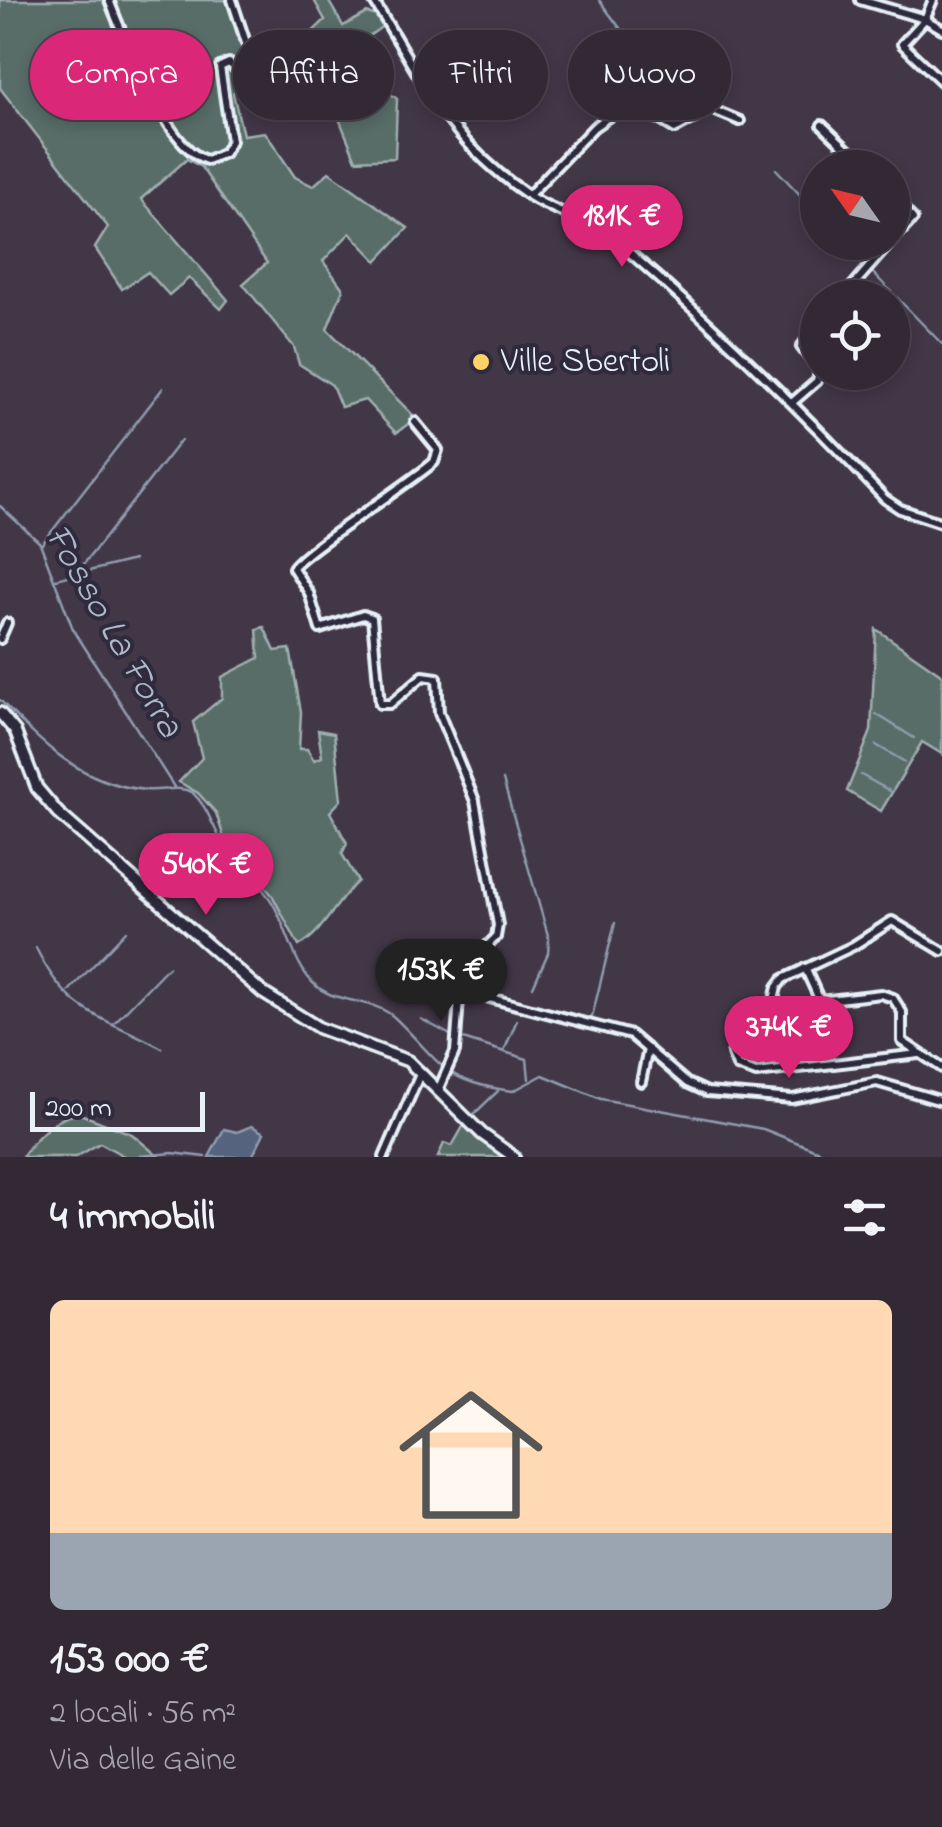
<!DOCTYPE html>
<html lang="it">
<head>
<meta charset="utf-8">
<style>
	:root { --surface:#322935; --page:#3a313d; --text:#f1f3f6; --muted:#a8a6ad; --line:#4d4550; --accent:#db2777 }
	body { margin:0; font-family:"Indie Flower",sans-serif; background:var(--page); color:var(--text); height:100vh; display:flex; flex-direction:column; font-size:38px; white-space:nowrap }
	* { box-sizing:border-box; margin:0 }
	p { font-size:32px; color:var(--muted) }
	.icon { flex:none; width:55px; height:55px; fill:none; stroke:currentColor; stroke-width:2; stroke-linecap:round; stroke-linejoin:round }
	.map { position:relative; height:1157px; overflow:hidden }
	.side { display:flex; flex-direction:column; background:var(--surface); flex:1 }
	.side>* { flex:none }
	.guide { position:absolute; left:30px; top:30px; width:882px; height:90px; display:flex; gap:20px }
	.needle { width:65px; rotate:304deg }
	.buttons { position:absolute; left:800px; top:150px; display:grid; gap:20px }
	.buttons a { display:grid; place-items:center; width:110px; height:110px; border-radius:50%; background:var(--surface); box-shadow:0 5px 15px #0003,0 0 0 2px var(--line); font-size:50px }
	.scale { position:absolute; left:30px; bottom:25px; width:175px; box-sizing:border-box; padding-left:10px; border:5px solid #e8f1f8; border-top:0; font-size:28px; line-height:35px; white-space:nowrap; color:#e8f1f8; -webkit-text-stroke:8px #2f2a3d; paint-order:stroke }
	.price { position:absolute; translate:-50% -85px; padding:0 22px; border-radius:35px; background:var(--accent); color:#fff; font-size:32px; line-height:65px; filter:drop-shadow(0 2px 5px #0008) }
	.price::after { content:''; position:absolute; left:50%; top:60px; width:30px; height:22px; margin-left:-15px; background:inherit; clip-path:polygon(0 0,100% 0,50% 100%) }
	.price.selected { background:#222; color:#fff }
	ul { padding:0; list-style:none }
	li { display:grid; align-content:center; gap:20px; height:530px; padding:0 50px }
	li+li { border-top:2px solid var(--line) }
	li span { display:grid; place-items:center; height:310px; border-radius:15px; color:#555 }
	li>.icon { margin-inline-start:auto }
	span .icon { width:180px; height:180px; fill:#fffc; stroke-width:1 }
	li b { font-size:42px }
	h2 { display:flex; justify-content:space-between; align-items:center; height:120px; padding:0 50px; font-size:42px }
	.chip { padding:0 35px; border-radius:45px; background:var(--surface); box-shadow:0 5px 15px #0003,0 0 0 2px var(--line); font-size:35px; line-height:90px }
	.chip.selected { background:var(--accent); color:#fff }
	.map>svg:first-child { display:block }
	.green { fill:#586d67; stroke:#a0afb0; stroke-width:2.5 }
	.water { fill:#55637e; stroke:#909caf; stroke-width:2.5 }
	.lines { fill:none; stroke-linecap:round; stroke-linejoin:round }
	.stream { stroke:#909caf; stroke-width:2.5 }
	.street-casing { stroke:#e8f1f8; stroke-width:14 }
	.secondary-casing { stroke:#e8f1f8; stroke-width:16 }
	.street { stroke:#2f2a3d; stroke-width:6 }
	.secondary { stroke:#2f2a3d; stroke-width:9 }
	.poi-dot { fill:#ffd166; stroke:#2f2a3d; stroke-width:4 }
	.labels { text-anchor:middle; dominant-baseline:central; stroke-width:8; stroke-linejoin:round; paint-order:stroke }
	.poi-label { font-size:35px; fill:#e8f1f8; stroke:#2f2a3d; text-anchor:start }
	.water-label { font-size:38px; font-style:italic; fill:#adb8c7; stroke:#2f2a3d }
</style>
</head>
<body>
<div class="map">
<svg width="942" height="1157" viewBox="0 0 942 1157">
	<rect width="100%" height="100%" fill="#423747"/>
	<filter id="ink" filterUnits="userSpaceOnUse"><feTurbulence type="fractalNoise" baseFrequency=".01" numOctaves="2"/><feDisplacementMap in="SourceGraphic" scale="20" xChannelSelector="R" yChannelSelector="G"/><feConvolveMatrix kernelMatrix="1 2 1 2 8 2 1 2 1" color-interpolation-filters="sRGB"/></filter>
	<g filter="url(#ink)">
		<g class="green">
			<path d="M0,0H237L252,67L233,93L243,135L265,132L295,177L313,186L329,172L408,228L377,261L350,233L323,261L343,289L327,329L416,418L396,433L365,400L341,407L332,385L299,364L294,347L243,284L267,263L201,167L187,159L141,199L228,300L221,309L189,278L169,295L148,272L122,289L95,248L108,227L0,88Z"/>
			<path d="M314,0H328L343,26L367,13L377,16L383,26L358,44C360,71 377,82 397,99L395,158L356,160L306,38L325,20Z"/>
			<path d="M264,627L275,651L290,649L301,712L299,749H307L314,760L322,757L318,730L334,733L341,800L330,812L347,843L342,854L358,881C336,901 324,932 299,946L272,895L225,841L216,813L198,793L179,782L202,758L193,722L222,698V677L259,658L257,629Z"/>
			<path d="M876,629L942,675V754L922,742L881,811L847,791L871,731Z"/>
			<path d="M80,1114L132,1134L159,1157H126L100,1143L76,1157H22C35,1138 56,1115 80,1114Z"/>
			<path d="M464,1125L508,1157H438L444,1143L452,1146Z"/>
		</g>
		<path class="water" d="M252,1126L264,1133L252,1157H209L224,1129L237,1132Z"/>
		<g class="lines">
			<g class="stream">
				<path d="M599,0L638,52L674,82"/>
				<path d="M776,169L818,214"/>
				<path d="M844,242L866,264"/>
				<path d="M871,271L942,344"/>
				<path d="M0,506L40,543L73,629L174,787"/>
				<path d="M42,544L163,388"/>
				<path d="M76,574L181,440"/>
				<path d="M56,579L134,560"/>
				<path d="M0,700C42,744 80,783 145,790C162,792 176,785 192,792C209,808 211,825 223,843C236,865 258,880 272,902C287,926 293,963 313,983C336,1006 371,996 395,1018C442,1063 441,1082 513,1091L543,1075L601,1099L763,1129L834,1157"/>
				<path d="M876,714L914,738"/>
				<path d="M876,745L905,762"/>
				<path d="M861,775L890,791"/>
				<path d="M503,780L549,939L548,953L533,987"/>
				<path d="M36,948C69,1016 101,1015 162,1048"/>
				<path d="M66,994L126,931"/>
				<path d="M421,1019L454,1037"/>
				<path d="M591,1021L615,923"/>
				<path d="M113,1024L168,967"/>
				<path d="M463,1039L527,1059L529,1079"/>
				<path d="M504,1051L517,1020"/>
				<path d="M474,1114L498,1091"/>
				<path d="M139,1156L173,1153L205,1157"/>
			</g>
			<g class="street-casing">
				<g id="street">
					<path d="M109,0C123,36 168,151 207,160L224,153L231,141L220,67L229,63L246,78L255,70L232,0"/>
					<path d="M373,0C423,80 445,138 528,195C556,214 589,218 615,240C710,321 799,408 885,499L900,509L942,523"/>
					<path d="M860,0L925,19L942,29"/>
					<path d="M933,0L925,19L902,44L942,82"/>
					<path d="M822,125L867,168"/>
					<path d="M529,195L594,127L630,102L675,129L711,109L740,121"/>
					<path d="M892,195L913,219L892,241"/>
					<path d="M842,298L891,242"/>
					<path d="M818,325L801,347L818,369"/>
					<path d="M794,401L817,381L819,372"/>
					<path d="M415,422L438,450L434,462C411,483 299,554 293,568L309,593L320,629L363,615L372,618L380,704H390L423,676L437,678L439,713L475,801L498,925L496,937L481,952"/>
					<path d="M0,639L7,623"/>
					<path d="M805,968L820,1001L881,994L893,998L902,1012V1041L942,1068"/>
					<path d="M459,990L631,1035L687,1083L707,1092L792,1099L877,1082L942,1101"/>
					<path d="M919,1054L756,1073L737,1066L732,1054L740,1034L769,1022L777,987L783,979L853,946L892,921L942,951"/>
					<path d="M641,1082L648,1049"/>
					<path d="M439,1088L455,1052L460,986L482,950"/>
					<path d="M384,1157L421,1072"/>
				</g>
			</g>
			<g class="secondary-casing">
				<path id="secondary" d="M0,713L15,731L37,788L58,813L263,993L319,1028L408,1061L482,1134L514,1157"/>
			</g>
			<use href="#street" class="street"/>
			<use href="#secondary" class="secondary"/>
		</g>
	</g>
	<circle class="poi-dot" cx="481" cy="362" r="10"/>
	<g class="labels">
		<g class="poi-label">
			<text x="501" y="362">Ville Sbertoli</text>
		</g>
		<g class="water-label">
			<text transform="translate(112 632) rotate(60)">Fosso La Forra</text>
		</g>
	</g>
</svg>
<div class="buttons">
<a><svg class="needle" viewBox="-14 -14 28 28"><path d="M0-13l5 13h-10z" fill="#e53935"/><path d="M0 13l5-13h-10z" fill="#a8a6ad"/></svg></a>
<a><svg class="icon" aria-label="locate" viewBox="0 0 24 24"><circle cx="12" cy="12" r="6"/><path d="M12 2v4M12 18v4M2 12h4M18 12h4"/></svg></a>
</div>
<div class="scale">200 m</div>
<b class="price" style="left:622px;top:270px">181K €</b>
<b class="price" style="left:206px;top:918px">540K €</b>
<b class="price selected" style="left:441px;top:1024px">153K €</b>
<b class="price" style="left:789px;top:1081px">374K €</b>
<div class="guide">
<a class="chip selected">Compra</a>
<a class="chip">Affitta</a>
<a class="chip">Filtri</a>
<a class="chip">Nuovo</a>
</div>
</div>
<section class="side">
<h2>4 immobili<svg class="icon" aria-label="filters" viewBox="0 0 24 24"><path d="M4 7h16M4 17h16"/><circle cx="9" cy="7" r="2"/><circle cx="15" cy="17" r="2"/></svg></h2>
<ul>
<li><span style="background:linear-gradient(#ffd9b3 75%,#9aa5b1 0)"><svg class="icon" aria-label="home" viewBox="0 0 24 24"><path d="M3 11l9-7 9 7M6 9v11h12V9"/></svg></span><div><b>153 000 €</b><p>2 locali · 56 m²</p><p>Via delle Gaine</p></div></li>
</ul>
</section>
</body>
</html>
